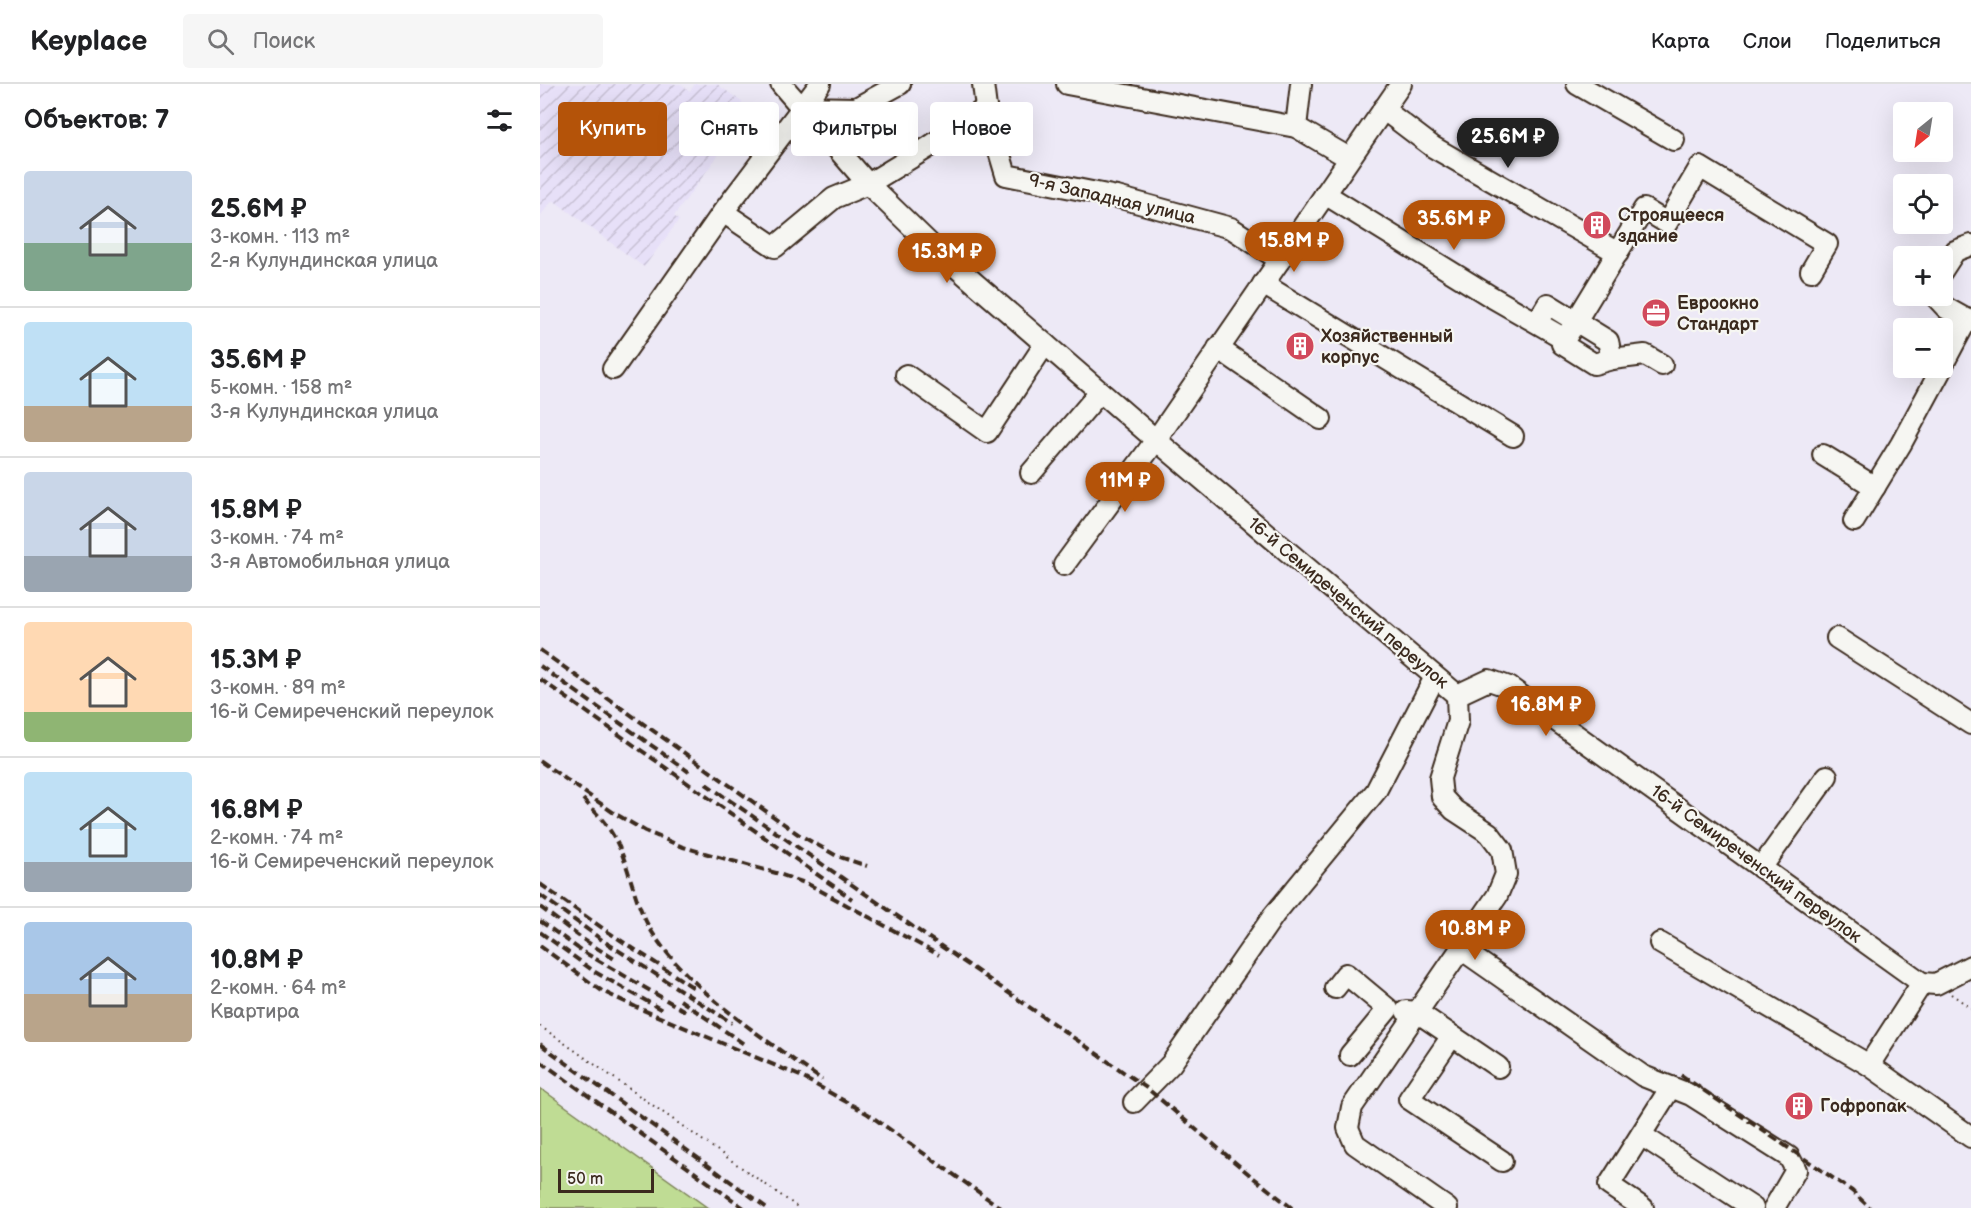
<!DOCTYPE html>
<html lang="ru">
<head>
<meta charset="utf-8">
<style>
	:root { --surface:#fff; --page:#f6f6f6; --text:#202124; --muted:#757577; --line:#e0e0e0; --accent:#b45309 }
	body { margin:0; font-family:"Balsamiq Sans",sans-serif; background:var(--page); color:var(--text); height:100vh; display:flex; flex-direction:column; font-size:22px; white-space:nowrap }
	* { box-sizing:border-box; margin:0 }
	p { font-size:20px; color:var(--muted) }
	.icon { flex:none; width:33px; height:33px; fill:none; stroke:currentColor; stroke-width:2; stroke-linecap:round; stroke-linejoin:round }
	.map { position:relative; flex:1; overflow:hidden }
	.panel { display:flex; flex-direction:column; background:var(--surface); width:540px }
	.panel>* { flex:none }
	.hud { position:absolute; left:18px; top:18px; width:570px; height:54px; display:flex; gap:12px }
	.needle { width:39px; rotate:210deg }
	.tools { position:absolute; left:1353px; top:18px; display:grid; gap:12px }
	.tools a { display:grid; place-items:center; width:60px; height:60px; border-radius:6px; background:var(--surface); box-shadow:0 6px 24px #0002; font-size:30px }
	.scale { position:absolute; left:18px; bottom:15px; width:96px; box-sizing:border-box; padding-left:6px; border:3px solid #3b2a1e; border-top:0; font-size:16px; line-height:21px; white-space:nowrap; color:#3b2a1e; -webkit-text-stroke:4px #f6f6f2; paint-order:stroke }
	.price { position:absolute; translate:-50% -51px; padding:0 14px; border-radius:21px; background:var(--accent); color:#fff; font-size:20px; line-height:39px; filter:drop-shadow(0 2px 3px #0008) }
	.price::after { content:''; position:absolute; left:50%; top:36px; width:18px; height:14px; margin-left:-9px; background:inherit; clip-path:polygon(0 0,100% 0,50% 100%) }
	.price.active { background:#222; color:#fff }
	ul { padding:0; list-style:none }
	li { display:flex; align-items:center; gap:18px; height:150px; padding:0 24px }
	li+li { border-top:2px solid var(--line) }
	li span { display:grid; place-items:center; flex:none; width:168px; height:120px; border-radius:6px; color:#555 }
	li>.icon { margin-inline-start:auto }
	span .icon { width:72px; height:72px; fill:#fffc; stroke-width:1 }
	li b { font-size:26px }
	h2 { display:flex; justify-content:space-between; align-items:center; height:72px; padding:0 24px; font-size:26px }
	.tag { padding:0 21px; border-radius:6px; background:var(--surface); box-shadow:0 6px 24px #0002; font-size:21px; line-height:54px }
	.tag.active { background:var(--accent); color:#fff }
	header { display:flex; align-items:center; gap:36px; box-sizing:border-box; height:84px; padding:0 30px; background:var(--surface); border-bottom:2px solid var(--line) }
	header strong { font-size:28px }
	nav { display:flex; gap:33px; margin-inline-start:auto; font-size:21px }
	.search { width:420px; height:54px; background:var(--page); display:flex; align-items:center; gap:15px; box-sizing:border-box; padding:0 21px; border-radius:6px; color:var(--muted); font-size:22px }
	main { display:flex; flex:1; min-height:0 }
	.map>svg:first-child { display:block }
	.industrial { fill:url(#industrial-furrows) }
	.green { fill:#bfdc94; stroke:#7d8359; stroke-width:1.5 }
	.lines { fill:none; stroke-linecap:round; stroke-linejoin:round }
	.minor-casing { stroke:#3b2a1e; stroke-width:24 }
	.path { stroke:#3b2a1e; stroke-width:2; stroke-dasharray:1.5 4.5; stroke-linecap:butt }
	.minor { stroke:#f6f6f2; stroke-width:20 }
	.rail { stroke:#3b2a1e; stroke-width:4; stroke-dasharray:9 4.5; stroke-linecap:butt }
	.labels { text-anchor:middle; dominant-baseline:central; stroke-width:4.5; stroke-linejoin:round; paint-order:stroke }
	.street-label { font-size:18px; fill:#3b2a1e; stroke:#f6f6f2 }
	.poi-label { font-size:18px; font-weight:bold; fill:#3b2a1e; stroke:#f6f6f2; text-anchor:start }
</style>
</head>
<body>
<header>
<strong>Keyplace</strong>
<div class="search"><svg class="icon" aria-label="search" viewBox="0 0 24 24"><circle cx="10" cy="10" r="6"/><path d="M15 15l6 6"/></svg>Поиск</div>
<nav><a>Карта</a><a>Слои</a><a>Поделиться</a></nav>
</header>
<main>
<section class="panel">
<h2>Объектов: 7<svg class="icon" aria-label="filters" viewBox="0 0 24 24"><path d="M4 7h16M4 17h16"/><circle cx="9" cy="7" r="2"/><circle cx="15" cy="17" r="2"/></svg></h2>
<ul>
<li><span style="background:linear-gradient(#c9d6e8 60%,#7fa58c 0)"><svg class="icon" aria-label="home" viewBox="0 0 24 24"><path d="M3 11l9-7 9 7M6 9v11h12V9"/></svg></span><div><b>25.6M ₽</b><p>3-комн. · 113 m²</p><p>2-я Кулундинская улица</p></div></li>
<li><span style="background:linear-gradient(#bfe0f5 70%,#b9a48a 0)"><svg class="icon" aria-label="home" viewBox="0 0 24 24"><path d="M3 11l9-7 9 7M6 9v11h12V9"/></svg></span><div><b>35.6M ₽</b><p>5-комн. · 158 m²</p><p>3-я Кулундинская улица</p></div></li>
<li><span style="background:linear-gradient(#c9d6e8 70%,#9aa5b1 0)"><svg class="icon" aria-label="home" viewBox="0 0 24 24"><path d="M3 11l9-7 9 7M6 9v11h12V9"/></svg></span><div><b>15.8M ₽</b><p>3-комн. · 74 m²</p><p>3-я Автомобильная улица</p></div></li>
<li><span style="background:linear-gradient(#ffd9b3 75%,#8fb573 0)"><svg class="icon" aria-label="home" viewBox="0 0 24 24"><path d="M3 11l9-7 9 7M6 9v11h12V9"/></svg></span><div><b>15.3M ₽</b><p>3-комн. · 89 m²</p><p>16-й Семиреченский переулок</p></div></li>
<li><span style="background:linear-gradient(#bfe0f5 75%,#9aa5b1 0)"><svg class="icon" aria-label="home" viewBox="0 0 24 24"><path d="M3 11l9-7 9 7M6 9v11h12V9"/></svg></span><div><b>16.8M ₽</b><p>2-комн. · 74 m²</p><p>16-й Семиреченский переулок</p></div></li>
<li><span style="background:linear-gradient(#a9c7e8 60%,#b9a48a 0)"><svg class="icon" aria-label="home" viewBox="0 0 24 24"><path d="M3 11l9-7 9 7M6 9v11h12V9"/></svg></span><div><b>10.8M ₽</b><p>2-комн. · 64 m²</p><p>Квартира</p></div></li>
</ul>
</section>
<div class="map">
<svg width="1431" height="1124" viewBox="0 0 1431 1124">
	<defs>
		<pattern id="industrial-furrows" width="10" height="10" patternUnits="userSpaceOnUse" patternTransform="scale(1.5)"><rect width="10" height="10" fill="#e7e0f8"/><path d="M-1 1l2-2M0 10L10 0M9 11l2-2" fill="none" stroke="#c7c0d4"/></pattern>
	</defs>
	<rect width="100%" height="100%" fill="#ede9f6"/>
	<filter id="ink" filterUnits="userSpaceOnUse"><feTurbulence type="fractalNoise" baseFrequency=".0167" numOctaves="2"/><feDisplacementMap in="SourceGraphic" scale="12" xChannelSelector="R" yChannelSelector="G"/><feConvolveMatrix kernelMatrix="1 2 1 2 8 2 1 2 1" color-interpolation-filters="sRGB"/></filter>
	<g filter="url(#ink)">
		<path class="industrial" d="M0,0H141L150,7L155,0H177L202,18L198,44L134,132L139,136L104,183L13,116L0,132Z"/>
		<path class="green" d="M0,1004L168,1124H0Z"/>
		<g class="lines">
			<g class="minor-casing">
				<g id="minor">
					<path d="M241,0L328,100L393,163L616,356L917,611L949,596L969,603L1382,899L1329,981"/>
					<path d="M443,0L446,24L466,91L577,113L691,144L740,176"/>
					<path d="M527,0L756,43L809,74"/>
					<path d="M1037,0L1134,56"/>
					<path d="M262,23L316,24L360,0"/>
					<path d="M843,25L893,63L1078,169"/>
					<path d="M756,43L761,0"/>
					<path d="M785,110L950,212L1025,255"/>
					<path d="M183,128L235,163L294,114L328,100L389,63L446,24"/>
					<path d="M1402,187L1415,167L1431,161"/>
					<path d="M723,200L973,352"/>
					<path d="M1395,212L1406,224L1431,238"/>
					<path d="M997,238L1008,220L1068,257L1072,275"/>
					<path d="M678,264L781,335"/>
					<path d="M1122,281L1105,271L1072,275L1054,280L1022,260L1104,125L1127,139L1160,83L1287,160L1271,187"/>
					<path d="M1402,282L1427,235"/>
					<path d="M73,285L183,128L280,0"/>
					<path d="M366,291L447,348L505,260"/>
					<path d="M1283,371L1335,403"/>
					<path d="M491,389L560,308"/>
					<path d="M1314,437L1361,360L1402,284"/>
					<path d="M524,481L616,356L861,0"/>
					<path d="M1297,554L1431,640"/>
					<path d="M1221,784L1287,692"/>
					<path d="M1120,859L1329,981L1431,1053"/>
					<path d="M921,865L1103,992L1151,1011L1249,1073L1256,1086L1234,1124"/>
					<path d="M1382,899L1396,900L1431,882"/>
					<path d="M795,904L806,890L848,925L810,971"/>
					<path d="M866,927L877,928L958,983"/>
					<path d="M912,952L869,1015L962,1077"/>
					<path d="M594,1018L631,980L734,831L836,707L895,593"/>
					<path d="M1101,1051L1213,1124"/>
					<path d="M907,1124L815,1060L808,1044L812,1023L957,812L966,790L962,766L949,749L914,726L902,713L900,694L918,637L917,611"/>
					<path d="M1103,1124L1069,1101L1131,1003"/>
				</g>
			</g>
			<g class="path">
				<path d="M1411,910L1431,924"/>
				<path d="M0,942L259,1124"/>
			</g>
			<use href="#minor" class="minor"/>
			<g class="rail">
				<path d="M0,566L258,750L297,772L327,782"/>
				<path d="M0,582L149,688"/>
				<path d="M0,595L312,815"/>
				<path d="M0,677L74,729L105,747L143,763L236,789L268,800L399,871"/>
				<path d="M166,700L608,1005L710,1091L752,1124"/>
				<path d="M43,715C51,724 60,732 67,742C89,772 91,811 109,843C144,903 225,955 282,996"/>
				<path d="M0,800L68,848L154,904"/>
				<path d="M0,811L62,856L192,939"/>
				<path d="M0,823L44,856L76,876"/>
				<path d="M0,837L42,867L145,927"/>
				<path d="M0,848L55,888L124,927"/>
				<path d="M0,862L62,907L96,923L260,992L328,1030L461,1124"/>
				<path d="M140,916L204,960"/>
				<path d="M0,960L227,1124"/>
				<path d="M0,977L204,1124"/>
				<path d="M1141,991L1312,1107L1330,1124"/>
			</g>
		</g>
	</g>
	<defs>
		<g id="building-disc" transform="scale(1.5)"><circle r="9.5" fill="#d1495b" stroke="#f6f6f2"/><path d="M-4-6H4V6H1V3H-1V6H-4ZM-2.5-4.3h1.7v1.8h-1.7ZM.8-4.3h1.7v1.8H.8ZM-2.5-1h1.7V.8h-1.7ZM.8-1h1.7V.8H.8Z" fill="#fff"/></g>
		<g id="office-disc" transform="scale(1.5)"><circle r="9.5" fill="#d1495b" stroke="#f6f6f2"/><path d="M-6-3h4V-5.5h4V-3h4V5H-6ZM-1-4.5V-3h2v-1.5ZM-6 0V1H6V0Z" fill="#fff"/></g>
	</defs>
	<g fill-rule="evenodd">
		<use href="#building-disc" x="1057" y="141"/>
		<use href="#office-disc" x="1116" y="229"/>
		<use href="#building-disc" x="760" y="262"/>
		<use href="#building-disc" x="1259" y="1022"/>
	</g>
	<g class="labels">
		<g class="street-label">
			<text transform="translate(572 115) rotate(13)">9-я Западная улица</text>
			<text transform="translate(808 519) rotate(40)">16-й Семиреченский переулок</text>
			<text transform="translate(1216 780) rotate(36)">16-й Семиреченский переулок</text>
		</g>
		<g class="poi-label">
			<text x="1078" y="131">Строящееся<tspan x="1078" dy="21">здание</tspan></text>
			<text x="1137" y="219">Евроокно<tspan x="1137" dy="21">Стандарт</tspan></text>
			<text x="781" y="252">Хозяйственный<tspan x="781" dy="21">корпус</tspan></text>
			<text x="1280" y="1022">Гофропак</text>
		</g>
	</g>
</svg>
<div class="tools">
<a><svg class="needle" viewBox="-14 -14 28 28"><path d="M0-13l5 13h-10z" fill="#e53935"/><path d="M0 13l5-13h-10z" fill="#757577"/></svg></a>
<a><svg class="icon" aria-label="locate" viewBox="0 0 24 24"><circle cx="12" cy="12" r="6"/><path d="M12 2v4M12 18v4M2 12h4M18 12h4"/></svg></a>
<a>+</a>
<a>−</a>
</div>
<div class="scale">50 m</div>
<b class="price active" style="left:968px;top:85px">25.6M ₽</b>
<b class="price" style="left:914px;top:167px">35.6M ₽</b>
<b class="price" style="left:754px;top:189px">15.8M ₽</b>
<b class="price" style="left:407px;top:200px">15.3M ₽</b>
<b class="price" style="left:585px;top:429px">11M ₽</b>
<b class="price" style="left:1006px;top:653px">16.8M ₽</b>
<b class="price" style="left:935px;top:877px">10.8M ₽</b>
<div class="hud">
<a class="tag active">Купить</a>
<a class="tag">Снять</a>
<a class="tag">Фильтры</a>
<a class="tag">Новое</a>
</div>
</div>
</main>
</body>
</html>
